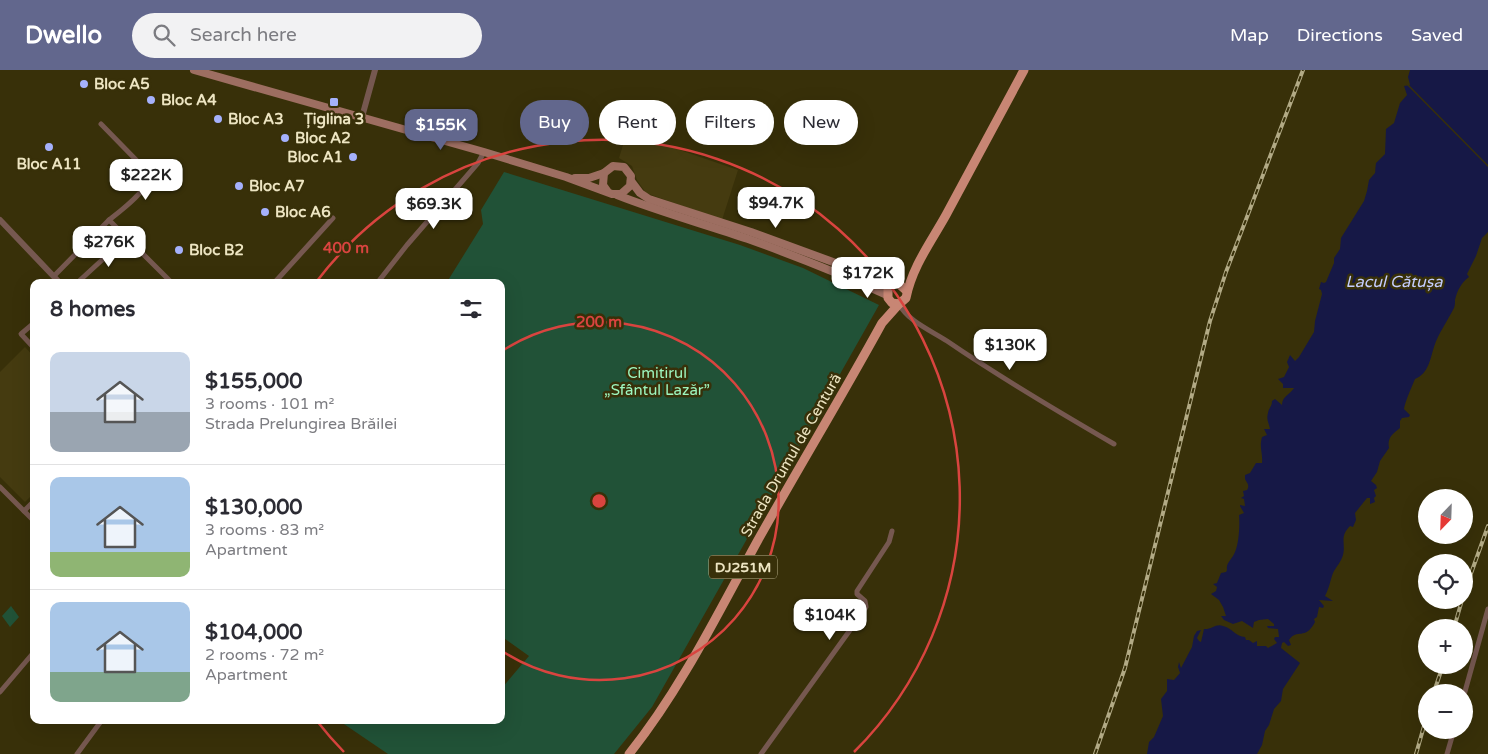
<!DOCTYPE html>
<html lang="en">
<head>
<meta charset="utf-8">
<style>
	:root { --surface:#fff; --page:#f2f2f3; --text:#2b2b33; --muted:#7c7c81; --line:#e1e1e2; --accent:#62678d }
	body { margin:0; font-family:"Varela Round",sans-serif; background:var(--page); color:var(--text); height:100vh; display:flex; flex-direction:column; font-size:19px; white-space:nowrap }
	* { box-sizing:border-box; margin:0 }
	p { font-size:16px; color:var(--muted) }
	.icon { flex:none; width:28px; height:28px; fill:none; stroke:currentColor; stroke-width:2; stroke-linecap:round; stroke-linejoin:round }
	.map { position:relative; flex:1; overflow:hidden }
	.sheet { position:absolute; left:30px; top:209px; width:475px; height:445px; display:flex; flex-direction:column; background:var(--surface); border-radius:10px; box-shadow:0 5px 20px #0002 }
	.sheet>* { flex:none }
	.banner { position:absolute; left:520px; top:30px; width:475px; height:45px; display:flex; gap:10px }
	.needle { width:32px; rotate:203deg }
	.buttons { position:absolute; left:1418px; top:419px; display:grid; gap:10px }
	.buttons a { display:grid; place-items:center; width:55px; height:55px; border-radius:50%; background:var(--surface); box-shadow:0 5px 20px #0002; font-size:25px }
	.price { position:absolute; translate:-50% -42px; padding:0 11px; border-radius:10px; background:#fff; color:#222; font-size:16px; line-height:32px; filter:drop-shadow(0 1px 2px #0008) }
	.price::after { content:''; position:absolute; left:50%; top:30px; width:15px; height:11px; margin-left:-8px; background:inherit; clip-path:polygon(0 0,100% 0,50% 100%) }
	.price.active { background:var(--accent); color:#fff }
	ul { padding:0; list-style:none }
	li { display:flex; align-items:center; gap:15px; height:125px; padding:0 20px }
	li+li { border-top:1px solid var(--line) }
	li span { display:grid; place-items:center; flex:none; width:140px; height:100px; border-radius:10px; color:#555 }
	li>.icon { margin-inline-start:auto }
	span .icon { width:60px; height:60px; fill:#fffc; stroke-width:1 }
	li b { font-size:21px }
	h2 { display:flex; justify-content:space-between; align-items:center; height:60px; padding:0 20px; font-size:21px }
	.tag { padding:0 18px; border-radius:22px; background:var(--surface); box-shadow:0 5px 20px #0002; font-size:18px; line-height:45px }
	.tag.active { background:var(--accent); color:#fff }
	header { display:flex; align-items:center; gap:30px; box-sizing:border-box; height:70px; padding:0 25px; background:var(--accent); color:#fff }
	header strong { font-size:24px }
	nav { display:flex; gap:28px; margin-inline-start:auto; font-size:18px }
	.search { width:350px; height:45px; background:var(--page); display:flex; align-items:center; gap:12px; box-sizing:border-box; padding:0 18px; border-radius:28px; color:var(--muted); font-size:19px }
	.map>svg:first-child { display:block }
	.built { fill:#453b10 }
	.green { fill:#215237 }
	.water { fill:#161846 }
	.pier { fill:#383009 }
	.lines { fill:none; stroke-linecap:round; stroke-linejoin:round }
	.minor { stroke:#765850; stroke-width:5 }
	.tertiary { stroke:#765850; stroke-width:6 }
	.secondary { stroke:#9d6e61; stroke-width:8 }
	.trunk { stroke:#c88674; stroke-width:9 }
	.rail-casing { stroke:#b2aa85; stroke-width:4 }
	.rail { stroke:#383009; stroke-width:2; stroke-dasharray:5.5; stroke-linecap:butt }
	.ring { fill:none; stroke:#d9443f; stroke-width:2.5 }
	.poi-dot { fill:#a5b1fc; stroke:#383009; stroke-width:2 }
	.labels { text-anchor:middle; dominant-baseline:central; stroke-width:5; stroke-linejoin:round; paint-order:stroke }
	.shield { fill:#383009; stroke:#b7af8a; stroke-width:1 }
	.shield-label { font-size:14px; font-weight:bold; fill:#ede5c2 }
	.poi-label { font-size:15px; font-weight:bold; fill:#ede5c2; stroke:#383009; text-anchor:start }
	.park-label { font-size:15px; fill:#9df6bf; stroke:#383009 }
	.street-label { font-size:15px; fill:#ede5c2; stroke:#383009 }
	.water-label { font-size:16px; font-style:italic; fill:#c5ceff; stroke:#383009 }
	.centre { fill:#d9443f; stroke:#383009; stroke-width:2.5 }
	.ring-label { font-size:15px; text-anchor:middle; font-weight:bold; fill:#d9443f; stroke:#383009; stroke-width:5; stroke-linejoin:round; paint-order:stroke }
</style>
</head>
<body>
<header>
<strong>Dwello</strong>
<div class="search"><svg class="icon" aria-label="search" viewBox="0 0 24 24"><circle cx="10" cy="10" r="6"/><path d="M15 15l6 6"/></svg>Search here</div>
<nav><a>Map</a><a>Directions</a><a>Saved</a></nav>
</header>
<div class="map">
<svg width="1488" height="684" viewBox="0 0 1488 684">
	<rect width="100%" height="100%" fill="#383009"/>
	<g class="built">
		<path d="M627,62L738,100L722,150L646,123L637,110L632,96L619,88Z"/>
		<path d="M25,277L34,287V423L25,432L0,407V302Z"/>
	</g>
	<g class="green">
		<path d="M504,102L740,175L803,198L879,235L652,637L614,684H388L338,650H501V619L529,586L501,566V212H447L483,154L481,140Z"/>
		<path d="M11,536L19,547L10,557L2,546Z"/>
	</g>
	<path class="water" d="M1410,0H1488V162L1482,168L1476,186L1467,204L1469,207C1461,213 1457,221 1455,230C1455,233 1455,235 1454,238C1448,250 1438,264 1434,277C1430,289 1429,303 1415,309C1412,316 1405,332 1404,339L1410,345L1409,347L1402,348L1400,351V358C1393,364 1387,367 1389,378L1380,391L1377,402L1371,411L1376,415L1377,418L1374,420L1376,426L1374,428L1375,432L1370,434V428H1367L1355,443L1356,450L1353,457L1350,456C1339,467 1346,473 1343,485C1341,492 1336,497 1333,503C1330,511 1329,519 1325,526L1333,531L1319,530L1324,536L1323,538L1319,537L1317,547L1314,549L1315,552C1305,571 1297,558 1289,570L1291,575L1288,576L1284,572L1282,573L1281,578L1300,593L1283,619L1281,631L1274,639L1269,655L1265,661L1262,675L1257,684H1147L1149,672L1154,667L1163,646L1161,629L1167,621V609L1174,610L1180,603L1178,597L1179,592L1181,598L1192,577L1194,566L1197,561L1201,560L1197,568L1199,571L1201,572L1204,559C1211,560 1216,553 1223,556C1232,558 1236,567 1245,567L1246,570H1249L1253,573L1257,571V576H1266L1268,578L1277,573L1274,569L1275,567H1279L1278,559L1268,558L1267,556H1274V554L1268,549L1259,550L1254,552L1253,558L1242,551L1233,554L1224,550L1221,546H1226L1223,537L1219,530L1211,524L1216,521L1217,517L1213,514L1217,513L1221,503L1226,502L1227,500C1226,494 1230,491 1233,486C1239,477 1240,455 1239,445L1244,443L1240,436V435L1245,436L1244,429L1241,428L1244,426L1243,421L1247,420C1250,415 1247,413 1245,409V405L1250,403L1256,393H1262C1263,383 1259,378 1262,367L1267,365L1264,359H1270C1269,353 1266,350 1268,343C1269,337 1272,337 1272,331L1275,329L1282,335C1282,326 1290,325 1294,318H1283V314L1278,309L1284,307L1289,297L1287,292L1290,285L1295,291L1299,287L1314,262L1315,251L1322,224L1321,220L1319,219L1321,212L1324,213L1326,212L1334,193V188L1340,179L1341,168L1364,131L1367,121L1369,110C1378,99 1374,107 1376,93L1385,84L1386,59L1394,53L1400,33L1407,25L1404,16L1410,15L1408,7Z"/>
	<path class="pier" d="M1404,12H1406L1488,95V97Z"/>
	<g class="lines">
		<g class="minor">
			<path d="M101,54L143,97C145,100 148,103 148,107C149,120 119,142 109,150L171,212"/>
			<path d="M54,206L109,150"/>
			<path d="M78,212L126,168"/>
			<path d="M275,212L333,148"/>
			<path d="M378,212L407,175L478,93L484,82"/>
			<path d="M899,234C908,251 930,260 947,271C1001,308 1057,341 1114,374"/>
			<path d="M34,253L21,264L34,278"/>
			<path d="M0,417L34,451"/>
			<path d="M24,441L34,431"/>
			<path d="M0,622L34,582"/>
			<path d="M1464,625L1488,539"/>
			<path d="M77,684L102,650"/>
			<path d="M761,684L863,542L866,537L865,531L857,524V521L889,472L892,461"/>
			<path d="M1447,684L1454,660"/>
		</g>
		<g class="tertiary">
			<path d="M362,47L375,0"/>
			<path d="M0,150L59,212"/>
		</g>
		<g class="secondary">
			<path d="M194,0L484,82L566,107L612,124H621L630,116L631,106L624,97L613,96L604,103L603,115L608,122"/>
			<path d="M575,108H589L604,103"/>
			<path d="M631,111L640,123L649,129L751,162L893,214"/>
			<path d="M617,125C660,142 704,154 748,169C795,186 841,204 887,225"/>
		</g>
		<g class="trunk">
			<path d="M899,234L892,233L888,228V219L893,214H899L907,221"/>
			<path d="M629,684C681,619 718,543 758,470C799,397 842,326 882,253L899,234L906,228C912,197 931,172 946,145C972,97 998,49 1024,0"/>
		</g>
		<g class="rail-casing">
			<g id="rail">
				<path d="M1464,523L1488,456"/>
				<path d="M1454,558L1462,530"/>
				<path d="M1434,622L1443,595"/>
				<path d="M1095,684L1125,598L1210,251L1226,202L1303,0"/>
				<path d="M1416,684L1426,649"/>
			</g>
		</g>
		<use href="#rail" class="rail"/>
	</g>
	<g class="ring">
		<path d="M502 281A179 179 0 1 1 502 581"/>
		<path d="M344 682A358 358 0 0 1 317 651M317 211A358 358 0 1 1 854 682"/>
	</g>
	<g class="poi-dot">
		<circle cx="84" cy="14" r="5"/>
		<circle cx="151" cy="30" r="5"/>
		<rect x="329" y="27" width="10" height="10" rx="2.5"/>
		<circle cx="218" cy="49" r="5"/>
		<circle cx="285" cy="68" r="5"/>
		<circle cx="49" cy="77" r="5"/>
		<circle cx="353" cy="87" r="5"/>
		<circle cx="239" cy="116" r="5"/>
		<circle cx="265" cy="142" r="5"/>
		<circle cx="179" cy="180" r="5"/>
	</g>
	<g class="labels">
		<rect class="shield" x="709" y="485.5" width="68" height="23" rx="4"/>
		<g class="shield-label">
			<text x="743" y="497">DJ251M</text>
		</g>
		<g class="poi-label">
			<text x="94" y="14">Bloc A5</text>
			<text x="161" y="30">Bloc A4</text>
			<text x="228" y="49">Bloc A3</text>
			<text x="334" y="49" text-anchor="middle">Țiglina 3</text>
			<text x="295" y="68">Bloc A2</text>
			<text x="343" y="87" text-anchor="end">Bloc A1</text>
			<text x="49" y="94" text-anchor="middle">Bloc A11</text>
			<text x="249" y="116">Bloc A7</text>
			<text x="275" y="142">Bloc A6</text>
			<text x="189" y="180">Bloc B2</text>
		</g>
		<g class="park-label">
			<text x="657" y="303">Cimitirul<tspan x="657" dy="17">„Sfântul Lazăr”</tspan></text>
		</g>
		<g class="street-label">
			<text transform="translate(791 385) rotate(-60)">Strada Drumul de Centură</text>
		</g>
		<g class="water-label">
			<text x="1394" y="212">Lacul Cătușa</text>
		</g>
	</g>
	<circle cx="599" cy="431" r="8" class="centre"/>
	<g class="ring-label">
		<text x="346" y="183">400 m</text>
		<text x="599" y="257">200 m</text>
	</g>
</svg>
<div class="buttons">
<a><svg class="needle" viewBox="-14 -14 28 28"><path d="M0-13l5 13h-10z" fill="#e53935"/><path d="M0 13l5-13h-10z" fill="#7c7c81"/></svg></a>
<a><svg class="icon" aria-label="locate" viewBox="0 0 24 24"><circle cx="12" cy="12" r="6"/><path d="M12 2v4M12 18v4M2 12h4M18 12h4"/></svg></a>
<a>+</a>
<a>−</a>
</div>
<b class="price active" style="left:441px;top:81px">$155K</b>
<b class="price" style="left:146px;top:131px">$222K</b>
<b class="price" style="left:776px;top:159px">$94.7K</b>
<b class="price" style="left:434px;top:160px">$69.3K</b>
<b class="price" style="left:109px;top:198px">$276K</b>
<b class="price" style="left:868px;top:229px">$172K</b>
<b class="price" style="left:1010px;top:301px">$130K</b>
<b class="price" style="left:830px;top:571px">$104K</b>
<div class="banner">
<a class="tag active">Buy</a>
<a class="tag">Rent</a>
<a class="tag">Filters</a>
<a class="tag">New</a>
</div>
<section class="sheet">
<h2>8 homes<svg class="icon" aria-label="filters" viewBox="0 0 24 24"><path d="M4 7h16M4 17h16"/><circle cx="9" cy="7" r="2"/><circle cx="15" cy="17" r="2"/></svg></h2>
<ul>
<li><span style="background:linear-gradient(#c9d6e8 60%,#9aa5b1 0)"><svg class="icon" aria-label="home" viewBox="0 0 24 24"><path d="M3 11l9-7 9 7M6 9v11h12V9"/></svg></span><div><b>$155,000</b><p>3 rooms · 101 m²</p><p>Strada Prelungirea Brăilei</p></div></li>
<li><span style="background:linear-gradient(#a9c7e8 75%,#8fb573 0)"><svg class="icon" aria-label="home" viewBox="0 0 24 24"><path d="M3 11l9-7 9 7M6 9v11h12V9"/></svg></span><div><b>$130,000</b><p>3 rooms · 83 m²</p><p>Apartment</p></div></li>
<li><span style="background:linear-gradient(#a9c7e8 70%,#7fa58c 0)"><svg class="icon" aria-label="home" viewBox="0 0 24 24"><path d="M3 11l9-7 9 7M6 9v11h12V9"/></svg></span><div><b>$104,000</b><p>2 rooms · 72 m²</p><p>Apartment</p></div></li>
</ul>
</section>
</div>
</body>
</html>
